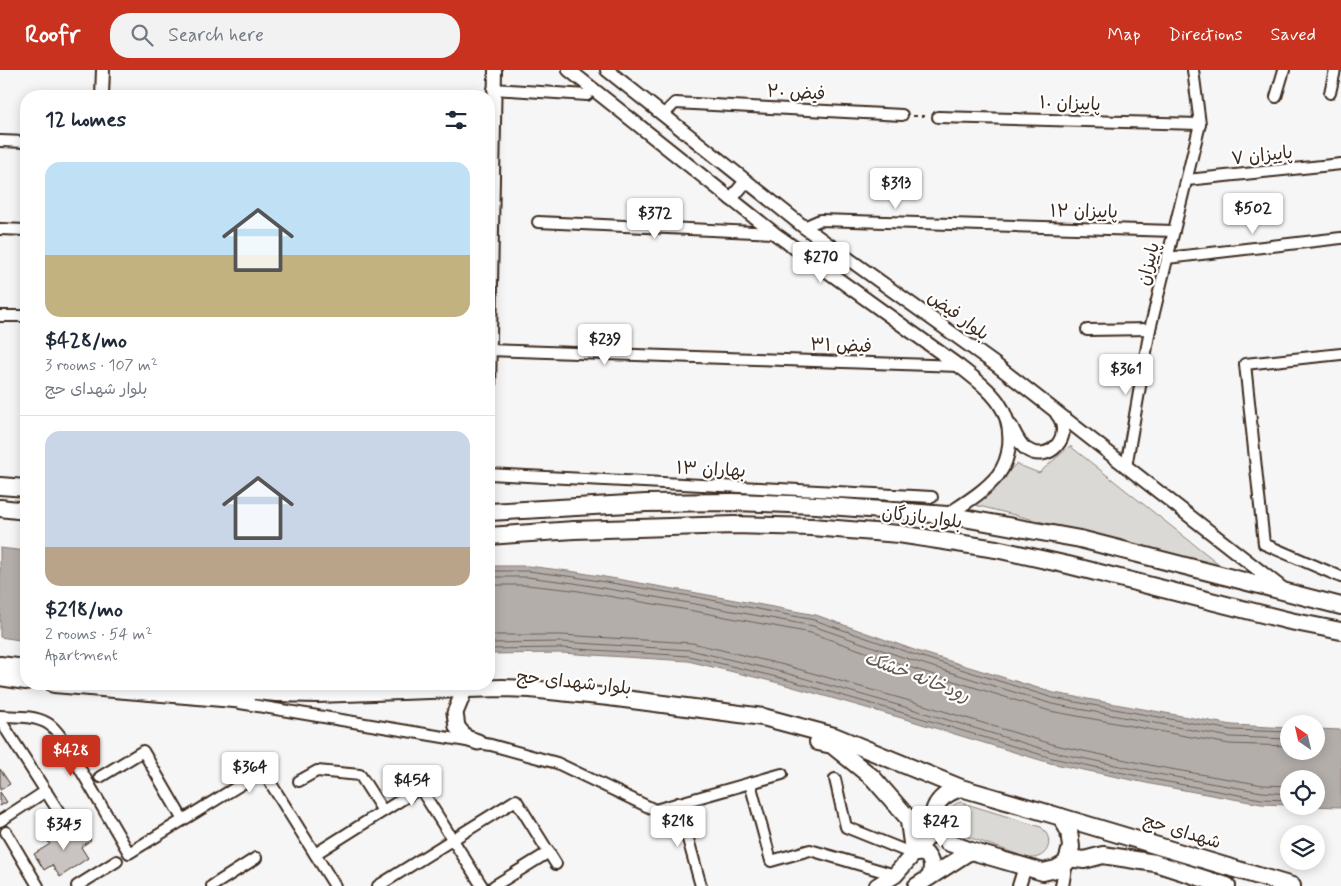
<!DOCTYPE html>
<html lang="en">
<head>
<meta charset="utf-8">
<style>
	:root { --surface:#fff; --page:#f2f2f3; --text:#1f2937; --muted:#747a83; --line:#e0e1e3; --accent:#c8321e }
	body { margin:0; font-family:Mynerve,"Playpen Sans Arabic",sans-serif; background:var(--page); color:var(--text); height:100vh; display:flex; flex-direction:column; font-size:19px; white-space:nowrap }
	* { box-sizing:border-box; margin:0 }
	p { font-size:16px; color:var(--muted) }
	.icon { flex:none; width:28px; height:28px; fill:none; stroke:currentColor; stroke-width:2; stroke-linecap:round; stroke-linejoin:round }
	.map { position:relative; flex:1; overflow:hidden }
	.panel { position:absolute; left:20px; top:20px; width:475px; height:600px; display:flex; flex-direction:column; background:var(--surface); border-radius:20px; box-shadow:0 2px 12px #0003 }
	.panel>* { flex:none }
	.needle { width:32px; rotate:326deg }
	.buttons { position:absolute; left:1280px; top:645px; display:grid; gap:10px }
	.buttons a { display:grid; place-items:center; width:45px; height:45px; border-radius:50%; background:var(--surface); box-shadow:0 2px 12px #0003; font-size:25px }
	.price { position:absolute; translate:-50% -42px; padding:0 11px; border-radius:5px; background:#fff; color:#222; font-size:16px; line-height:32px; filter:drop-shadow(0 1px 2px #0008) }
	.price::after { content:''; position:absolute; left:50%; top:30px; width:15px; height:11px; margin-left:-8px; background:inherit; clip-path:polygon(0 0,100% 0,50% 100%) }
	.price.on { background:var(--accent); color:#fff }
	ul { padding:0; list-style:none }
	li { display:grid; align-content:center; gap:10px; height:265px; padding:0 25px }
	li+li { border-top:1px solid var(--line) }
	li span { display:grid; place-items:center; height:155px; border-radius:15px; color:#555 }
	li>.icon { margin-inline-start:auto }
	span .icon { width:90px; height:90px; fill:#fffc; stroke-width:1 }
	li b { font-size:21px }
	h2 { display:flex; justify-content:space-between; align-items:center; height:60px; padding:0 25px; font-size:21px }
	header { display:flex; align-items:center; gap:30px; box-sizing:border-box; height:70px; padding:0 25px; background:var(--accent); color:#fff }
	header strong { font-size:24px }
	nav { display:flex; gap:28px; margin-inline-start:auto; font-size:18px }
	.search { width:350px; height:45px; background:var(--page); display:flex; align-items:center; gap:12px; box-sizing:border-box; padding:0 18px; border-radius:20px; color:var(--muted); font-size:19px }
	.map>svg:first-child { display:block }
	.green { fill:#dbd9d6; stroke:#8b827a }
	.water { fill:#b4aeaa; stroke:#847972 }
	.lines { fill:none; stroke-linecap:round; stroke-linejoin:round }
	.shore { stroke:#6b5f56; stroke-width:1 }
	.building { fill:#c9c3c1; stroke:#3b2a1e }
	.minor-casing { stroke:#3b2a1e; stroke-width:14 }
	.tertiary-casing { stroke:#3b2a1e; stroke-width:16 }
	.secondary-casing { stroke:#3b2a1e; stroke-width:19 }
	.primary-casing { stroke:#3b2a1e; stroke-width:20 }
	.path { stroke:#3b2a1e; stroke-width:2; stroke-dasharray:4 4; stroke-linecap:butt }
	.minor { stroke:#fff; stroke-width:10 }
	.tertiary { stroke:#fff; stroke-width:12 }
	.secondary { stroke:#fff; stroke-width:15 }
	.primary { stroke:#fff; stroke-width:16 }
	.labels { text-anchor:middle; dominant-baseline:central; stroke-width:4.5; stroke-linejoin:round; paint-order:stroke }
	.street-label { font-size:18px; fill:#3b2a1e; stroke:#fff }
	.water-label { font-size:19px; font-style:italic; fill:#65584f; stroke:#fff }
</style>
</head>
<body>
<header>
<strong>Roofr</strong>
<div class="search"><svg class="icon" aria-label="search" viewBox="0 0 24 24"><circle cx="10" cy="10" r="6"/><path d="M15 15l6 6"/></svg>Search here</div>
<nav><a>Map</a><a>Directions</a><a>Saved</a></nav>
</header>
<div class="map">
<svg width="1341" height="816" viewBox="0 0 1341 816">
	<rect width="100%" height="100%" fill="#f7f6f6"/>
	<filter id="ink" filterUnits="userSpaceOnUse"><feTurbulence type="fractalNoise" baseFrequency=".02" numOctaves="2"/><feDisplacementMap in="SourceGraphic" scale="10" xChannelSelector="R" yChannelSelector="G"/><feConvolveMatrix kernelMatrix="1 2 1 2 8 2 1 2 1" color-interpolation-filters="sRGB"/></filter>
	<g filter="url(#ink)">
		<g class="green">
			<path d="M1070,376L1224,498L975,435L1016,394L1039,403Z"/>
			<path d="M960,732L1041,757C1056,770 1048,790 1028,788L954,762C942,751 946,737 960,732Z"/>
		</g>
		<g class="water">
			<path d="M0,478L26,481V571L0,567Z"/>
			<path d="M489,496H528L576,502L697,523L816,545L917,581L1054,623L1232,655L1289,658V681H1316V659L1341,660V737L1308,736H1316V709H1289V735L1261,734L1156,715L1050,693L912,651L779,613L688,591L561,583L489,584Z"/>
		</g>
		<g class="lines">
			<g class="shore">
				<path d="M489,501H528L575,507L696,527L814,550L916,585L1053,628L1231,660L1289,662"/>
				<path d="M489,507H527L574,513L695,534L813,556L914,591L1052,634L1230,667L1289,669"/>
				<path d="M489,515H527L573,520L694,541L811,563L912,598L1050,641L1229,674L1289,676"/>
				<path d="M489,565H562L692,573L784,595L917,633L1055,675L1159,697L1263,715L1289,716"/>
				<path d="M489,573L562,572L690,580L782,602L915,640L1053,682L1158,704L1262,722L1289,724"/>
				<path d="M489,579L562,578L689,586L781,608L914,646L1052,688L1157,710L1261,729L1289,730"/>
			</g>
		</g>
		<g class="building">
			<path d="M0,699L10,714L0,720Z"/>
			<path d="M0,722L7,732L0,736Z"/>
			<path d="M80,755L91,770L81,777L88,788L60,807L52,795L44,800L34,784L50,774L48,772L64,761L66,764Z"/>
		</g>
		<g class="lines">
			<g class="minor-casing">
				<g id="minor">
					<path d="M493,19L587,25"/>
					<path d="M1330,23L1335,0"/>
					<path d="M1276,27L1284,0"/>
					<path d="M663,45L675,33L902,45"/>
					<path d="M938,47L1200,54"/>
					<path d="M0,71L26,72"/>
					<path d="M1187,110L1341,94"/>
					<path d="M538,152L774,163"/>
					<path d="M804,157L820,150L1174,161"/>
					<path d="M0,159L26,160"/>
					<path d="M1167,188L1341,168"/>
					<path d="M0,246H26"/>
					<path d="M1087,260L1150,259"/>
					<path d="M489,280L959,296"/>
					<path d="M1341,284L1245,294L1264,474L1341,507"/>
					<path d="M1126,397L1150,259L1200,54L1193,0"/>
					<path d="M489,404L932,427"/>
					<path d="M240,633L491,675L557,693L655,740L782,704"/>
					<path d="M0,646C15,647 33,645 47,653C55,657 60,666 65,673L129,783L263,701L335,816"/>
					<path d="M0,650L68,756"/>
					<path d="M100,707L143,681L183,750"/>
					<path d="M835,709L846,757L913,784"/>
					<path d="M299,711L317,701L360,705L383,741"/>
					<path d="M750,713L771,791L810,780L895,805"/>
					<path d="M678,733L701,816"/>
					<path d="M0,751L46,721"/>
					<path d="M6,762L38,816"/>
					<path d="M315,784L420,718L482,816"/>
					<path d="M77,816L117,791"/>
					<path d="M212,816L256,788"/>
					<path d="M378,816L516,730L556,794"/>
					<path d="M494,816L549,782"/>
				</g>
			</g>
			<g class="tertiary-casing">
				<g id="tertiary">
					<path d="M569,0L774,163L959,296C988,319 1013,336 1009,376C1008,386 1004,397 998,405C984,422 965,433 947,445"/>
					<path d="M607,0L804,157L995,294L1283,519"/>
					<path d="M102,26L103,0"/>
					<path d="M731,129L746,111"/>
					<path d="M489,321L495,0"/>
					<path d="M1011,356C1015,364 1019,374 1026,379C1049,395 1075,365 1057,344"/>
					<path d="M1019,816L1025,797"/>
					<path d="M1062,816L1066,793"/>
				</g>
			</g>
			<g class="secondary-casing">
				<g id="secondary">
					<path d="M462,626L455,643L457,657L466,668L478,672"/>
					<path d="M908,748L913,784L920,783L926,784C933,793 932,797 930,807"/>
					<path d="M877,816L895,805L935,759"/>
					<path d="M916,816L971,781"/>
				</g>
			</g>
			<g class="primary-casing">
				<g id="primary">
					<path d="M0,416L26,418"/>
					<path d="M0,438L26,441"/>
					<path d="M489,442L646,433L733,432L816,435L947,445L1080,469L1341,536"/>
					<path d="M489,466L574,460L734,455L812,457L899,464L996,479L1068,495L1290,551L1341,561"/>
					<path d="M0,595L26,598"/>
					<path d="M0,607L26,611"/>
					<path d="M54,614L246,630"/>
					<path d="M184,614L276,623L317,624L429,620L503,618L530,619L609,627L763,647L834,666L961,718L1061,747L1069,761L1071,777L1068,788L1066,793L1056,799L1043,802L971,781L947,772L935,759C934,753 933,747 934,742C937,728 949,722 961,718"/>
					<path d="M818,672L832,675L873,708L908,748L935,756"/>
					<path d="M1061,747L1292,816"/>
					<path d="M1068,788L1084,790L1103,785L1155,793L1227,816"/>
				</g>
			</g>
			<path class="path" d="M913,46H928"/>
			<use href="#minor" class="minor"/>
			<use href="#tertiary" class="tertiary"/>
			<use href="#secondary" class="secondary"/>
			<use href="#primary" class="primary"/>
		</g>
	</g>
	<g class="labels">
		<g class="street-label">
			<text transform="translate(796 23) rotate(3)">فیض ۲۰</text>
			<text transform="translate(1070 34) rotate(2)">پاییزان ۱۰</text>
			<text transform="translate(1262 86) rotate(-6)">پاییزان ۷</text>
			<text transform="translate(1084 142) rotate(1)">پاییزان ۱۲</text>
			<text transform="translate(1149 194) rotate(-76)">پاییزان</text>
			<text transform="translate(958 246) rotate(36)">بلوار فیض</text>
			<text transform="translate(841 276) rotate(2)">فیض ۳۱</text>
			<text transform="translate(711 400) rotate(3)">بهاران ۱۳</text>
			<text transform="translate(922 448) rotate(7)">بلوار بازرگان</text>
			<text transform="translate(574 613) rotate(6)">بلوار شهدای حج</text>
			<text transform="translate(1182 762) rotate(17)">شهدای حج</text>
		</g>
		<g class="water-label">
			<text transform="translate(917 607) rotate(21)">رودخانه خشک</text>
		</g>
	</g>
</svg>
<div class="buttons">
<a><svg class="needle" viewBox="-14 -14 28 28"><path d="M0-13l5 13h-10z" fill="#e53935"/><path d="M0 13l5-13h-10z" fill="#747a83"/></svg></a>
<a><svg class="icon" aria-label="locate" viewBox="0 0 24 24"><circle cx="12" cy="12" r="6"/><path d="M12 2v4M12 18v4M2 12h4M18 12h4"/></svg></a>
<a><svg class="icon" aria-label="layers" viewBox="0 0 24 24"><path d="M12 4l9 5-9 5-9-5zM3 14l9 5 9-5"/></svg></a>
</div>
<b class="price" style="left:896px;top:140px">$313</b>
<b class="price" style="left:1253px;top:165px">$502</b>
<b class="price" style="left:655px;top:170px">$372</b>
<b class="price" style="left:821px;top:214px">$270</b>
<b class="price" style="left:605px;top:296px">$239</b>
<b class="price" style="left:1126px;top:326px">$361</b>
<b class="price on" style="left:71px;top:707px">$428</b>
<b class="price" style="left:250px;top:724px">$364</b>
<b class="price" style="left:412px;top:737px">$454</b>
<b class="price" style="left:678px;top:778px">$218</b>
<b class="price" style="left:941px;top:778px">$242</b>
<b class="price" style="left:64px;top:781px">$345</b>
<section class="panel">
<h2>12 homes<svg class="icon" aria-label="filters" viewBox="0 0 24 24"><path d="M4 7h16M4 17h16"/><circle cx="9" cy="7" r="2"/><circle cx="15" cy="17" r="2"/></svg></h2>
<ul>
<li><span style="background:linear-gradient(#bfe0f5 60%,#c2b280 0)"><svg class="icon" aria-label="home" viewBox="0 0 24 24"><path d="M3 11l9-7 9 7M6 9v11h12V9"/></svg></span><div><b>$428/mo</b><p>3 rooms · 107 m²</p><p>بلوار شهدای حج</p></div></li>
<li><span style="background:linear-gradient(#c9d6e8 75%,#b9a48a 0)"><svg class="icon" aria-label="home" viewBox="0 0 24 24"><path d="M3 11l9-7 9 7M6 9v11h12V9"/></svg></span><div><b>$218/mo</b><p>2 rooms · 54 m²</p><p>Apartment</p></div></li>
</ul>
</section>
</div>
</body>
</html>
